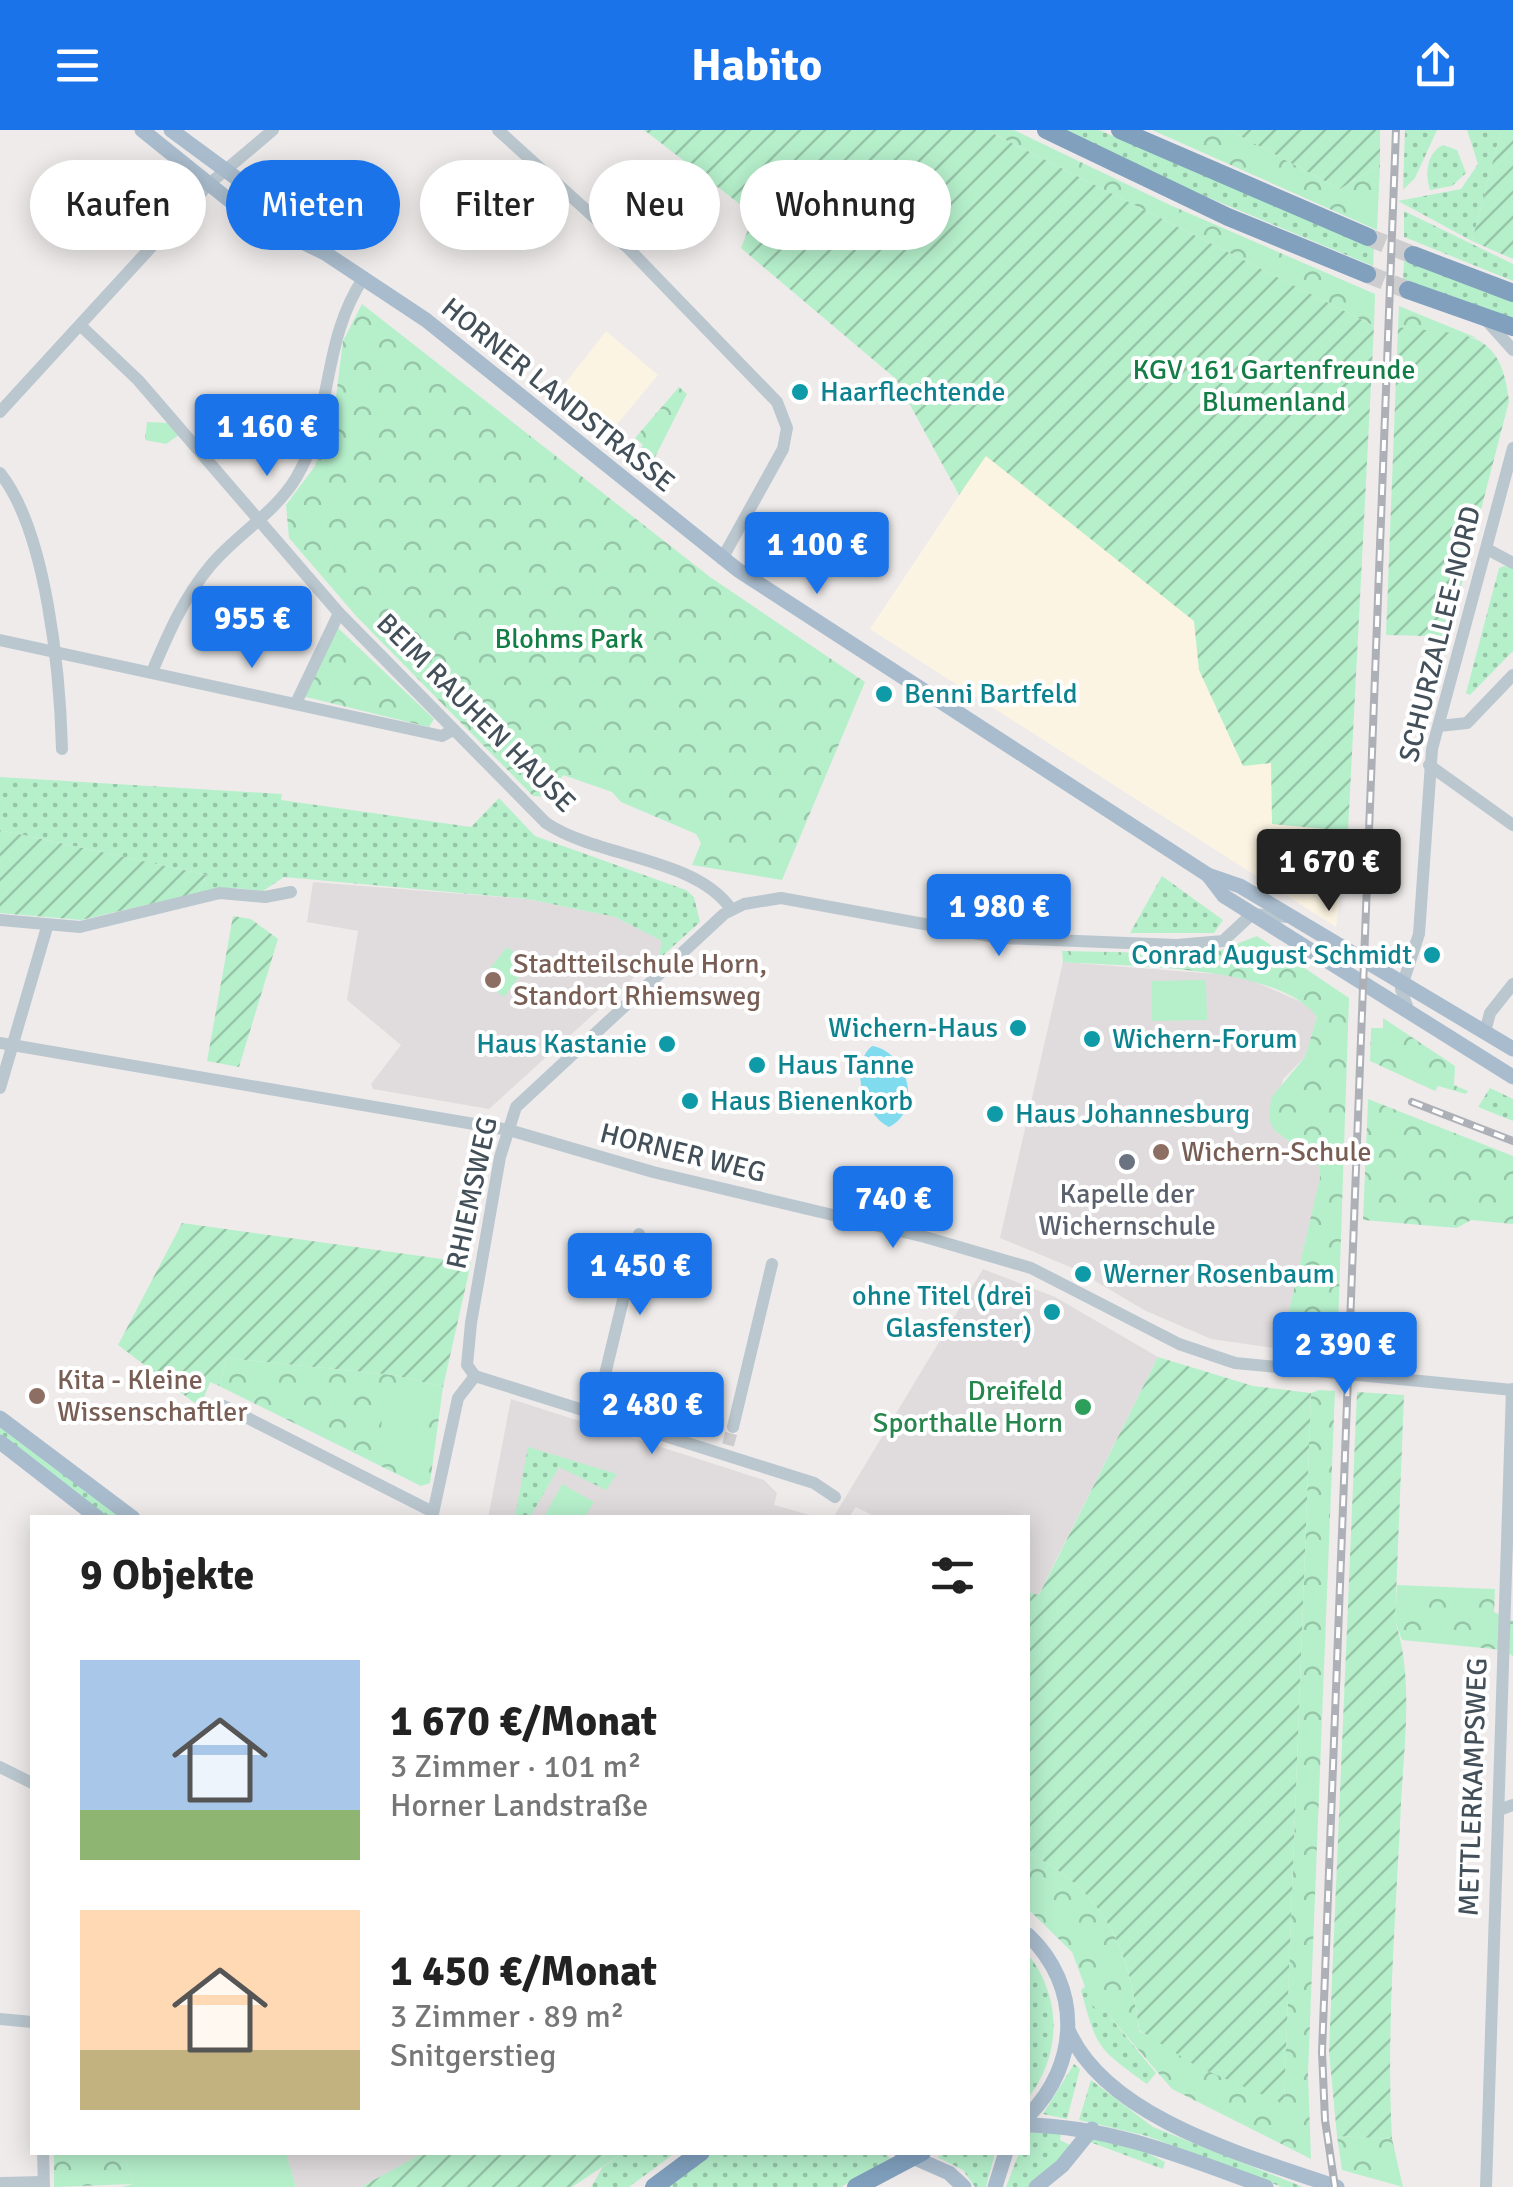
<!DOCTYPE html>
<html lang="de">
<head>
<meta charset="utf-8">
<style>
	:root { --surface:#fff; --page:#f6f6f6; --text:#222; --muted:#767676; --accent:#1a73e8 }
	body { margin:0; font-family:Signika,sans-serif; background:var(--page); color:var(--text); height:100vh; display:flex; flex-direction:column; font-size:38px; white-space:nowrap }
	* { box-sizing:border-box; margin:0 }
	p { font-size:32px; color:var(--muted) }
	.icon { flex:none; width:55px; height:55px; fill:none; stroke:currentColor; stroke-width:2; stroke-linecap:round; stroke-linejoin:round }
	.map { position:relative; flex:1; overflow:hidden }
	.drawer { position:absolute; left:30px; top:1385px; width:1000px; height:640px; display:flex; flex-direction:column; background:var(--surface); border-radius:0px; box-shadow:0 5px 25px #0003 }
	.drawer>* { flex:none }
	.top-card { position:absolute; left:30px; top:30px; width:1000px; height:90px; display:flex; gap:20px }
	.price { position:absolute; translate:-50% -85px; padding:0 22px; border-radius:10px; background:var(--accent); color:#fff; font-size:32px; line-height:65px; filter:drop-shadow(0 2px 5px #0008) }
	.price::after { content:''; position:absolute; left:50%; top:60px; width:30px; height:22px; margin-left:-15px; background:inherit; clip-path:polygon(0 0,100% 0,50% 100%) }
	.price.active { background:#222; color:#fff }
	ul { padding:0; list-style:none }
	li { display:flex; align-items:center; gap:30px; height:250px; padding:0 50px }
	li span { display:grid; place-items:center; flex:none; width:280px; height:200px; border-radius:0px; color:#555 }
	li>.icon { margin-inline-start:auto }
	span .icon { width:120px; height:120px; fill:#fffc; stroke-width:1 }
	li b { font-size:42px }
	h2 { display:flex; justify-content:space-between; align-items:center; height:120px; padding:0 50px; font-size:42px }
	.pill { padding:0 35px; border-radius:45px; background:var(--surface); box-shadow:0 5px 25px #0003; font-size:35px; line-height:90px }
	.pill.active { background:var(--accent); color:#fff }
	header { display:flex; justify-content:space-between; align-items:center; height:130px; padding:0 50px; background:var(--accent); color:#fff; font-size:45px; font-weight:800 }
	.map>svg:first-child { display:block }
	.commercial { fill:#fcf4e2 }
	.education { fill:#e0dcdd }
	.grass { fill:url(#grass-dots) }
	.forest { fill:url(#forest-crowns) }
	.garden { fill:url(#garden-furrows) }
	.pitch { fill:#b6f0cb }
	.water { fill:#81dbef }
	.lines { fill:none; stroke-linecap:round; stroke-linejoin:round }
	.minor-tunnel { stroke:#cdccce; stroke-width:12; stroke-dasharray:12 6; stroke-linecap:butt }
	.highway-tunnel { stroke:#cdccce; stroke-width:18; stroke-dasharray:18 9; stroke-linecap:butt }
	.minor { stroke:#bbc7cf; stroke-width:12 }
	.major { stroke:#a9bccd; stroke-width:15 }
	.highway { stroke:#80a0be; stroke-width:18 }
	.rail-casing { stroke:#adb1b7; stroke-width:8 }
	.rail { stroke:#fff; stroke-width:4; stroke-dasharray:11; stroke-linecap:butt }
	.culture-dot { fill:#0f9aa8; stroke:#fff; stroke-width:4 }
	.education-dot { fill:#8d6e63; stroke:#fff; stroke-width:4 }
	.worship-dot { fill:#6b7280; stroke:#fff; stroke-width:4 }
	.leisure-dot { fill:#2e9e5b; stroke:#fff; stroke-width:4 }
	.labels { text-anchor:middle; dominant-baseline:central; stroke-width:8; stroke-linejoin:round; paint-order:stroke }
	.park-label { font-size:28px; fill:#127d45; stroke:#fff }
	.culture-label { font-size:28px; fill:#0d838f; stroke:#fff; text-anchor:start }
	.street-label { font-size:28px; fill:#435059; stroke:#fff }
	.education-label { font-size:28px; fill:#785e54; stroke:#fff; text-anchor:start }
	.worship-label { font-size:28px; fill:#5b616d; stroke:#fff }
	.leisure-label { font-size:28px; fill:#27864d; stroke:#fff; text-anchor:end }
</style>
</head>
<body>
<header><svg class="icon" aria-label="menu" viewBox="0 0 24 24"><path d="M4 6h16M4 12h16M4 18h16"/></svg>Habito<svg class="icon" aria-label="share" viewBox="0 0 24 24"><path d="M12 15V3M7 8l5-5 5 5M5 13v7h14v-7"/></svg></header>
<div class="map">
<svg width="1513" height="2057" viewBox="0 0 1513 2057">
	<defs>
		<pattern id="grass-dots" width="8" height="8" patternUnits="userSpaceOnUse" patternTransform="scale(2.5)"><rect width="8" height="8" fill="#b6f0cb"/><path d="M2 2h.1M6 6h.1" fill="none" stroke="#96c5a8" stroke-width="1.8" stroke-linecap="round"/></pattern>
		<pattern id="forest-crowns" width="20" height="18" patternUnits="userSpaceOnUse" patternTransform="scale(2.5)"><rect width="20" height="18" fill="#b6f0cb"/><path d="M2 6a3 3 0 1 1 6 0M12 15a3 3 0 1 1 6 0" fill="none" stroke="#96c5a8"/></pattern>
		<pattern id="garden-furrows" width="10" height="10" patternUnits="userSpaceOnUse" patternTransform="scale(2.5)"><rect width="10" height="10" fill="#b6f0cb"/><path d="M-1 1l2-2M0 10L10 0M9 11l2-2" fill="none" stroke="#96c5a8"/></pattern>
	</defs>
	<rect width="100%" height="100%" fill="#efebeb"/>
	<g class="commercial">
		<path d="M606,201L658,245L610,303L559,261Z"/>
		<path d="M986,325L1194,491L1199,540L1271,633L1273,694L1348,701L1336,797L870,499Z"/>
	</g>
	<g class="education">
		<path d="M313,752L527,769L615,787L663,811L661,823L489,979L373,959L371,954L401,915L347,870L358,801L307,792Z"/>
		<path d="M1063,832L1242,846L1308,875L1317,887L1305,927L1283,949L1274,1000L1318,1034L1320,1049L1280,1219L1211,1209L1144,1180L1075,1139L1000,1108Z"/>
		<path d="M983,1139L1055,1167L1158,1227L1038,1466L1028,1462V1388L876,1387L856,1377L849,1387L833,1388Z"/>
		<path d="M511,1269L764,1350L777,1363L774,1375L817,1387L488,1388Z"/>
		<path d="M286,2023H423L361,2057H296Z"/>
	</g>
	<g class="grass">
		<path d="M1065,0H1099L1374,118L1373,136L1183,57Z"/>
		<path d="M1405,0H1437L1415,48L1403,60Z"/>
		<path d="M1467,0H1501L1472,111L1398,71L1461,59L1478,34Z"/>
		<path d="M1443,15L1457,20L1466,43L1452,56L1430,60C1425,44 1426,23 1443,15Z"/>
		<path d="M1404,81L1513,134V151L1404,107Z"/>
		<path d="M1404,131L1513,171V188L1403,149Z"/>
		<path d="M1504,436L1513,438V521L1470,565L1466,563L1499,438Z"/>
		<path d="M0,647L282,664L281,670L471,697L499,668L535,706L686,760L694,767L700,792L658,830L662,811L615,787L527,769L284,747L263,761L235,758L198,763L207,745L0,700Z"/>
		<path d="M1162,746L1223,790L1214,803H1130Z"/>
		<path d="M1490,958L1513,969V991L1478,977Z"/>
		<path d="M0,1295L121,1387H108L0,1305Z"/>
		<path d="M528,1317L617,1344L606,1360L559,1337L530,1387H515Z"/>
		<path d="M1028,1824C1062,1868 1062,1924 1028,1968Z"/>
		<path d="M1088,1854L1093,1877L1106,1882L1156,1943L1147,1954C1097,1918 1097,1919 1081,1860Z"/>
		<path d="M1074,1934L1080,1939L1067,1989L1043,1984Z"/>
		<path d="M1091,1950L1153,1997L1303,2057H1282L1147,2006L1079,1990Z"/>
		<path d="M1029,2003H1061L1060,2010L1072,2016L1031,2057H1006L1019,2023L1028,2022Z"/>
		<path d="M1095,2007L1135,2017L1165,2032L1163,2039L1087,2011Z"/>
		<path d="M881,2022L891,2028L841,2057H666L711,2023Z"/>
		<path d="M623,2023H675L629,2057H591L603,2037Z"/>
		<path d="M947,2023H995L986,2057H975L963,2040L937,2027Z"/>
	</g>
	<g class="forest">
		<path d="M986,0H1014L1170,75L1375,164L1374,196Z"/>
		<path d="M1152,0H1229L1340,59L1380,34L1377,100Z"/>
		<path d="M362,174L710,447L865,552L782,750L692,735L701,713L696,704L621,672L612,662L563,645L550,667L533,666L357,487L289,408L286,375L315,336L335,275L343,211Z"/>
		<path d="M1399,176L1477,208L1398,197Z"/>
		<path d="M679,257L687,264L651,335L637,325L643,315L635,308Z"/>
		<path d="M147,292L170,293L179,305L166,314L145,310Z"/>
		<path d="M336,496L434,589L429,597L302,566Z"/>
		<path d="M1257,806L1349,868L1337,1226L1280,1219L1320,1048L1318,1034L1274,1000L1269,989L1271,968L1305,927L1317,887C1278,834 1127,837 1063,832L1062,821L1211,824Z"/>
		<path d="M1383,888L1455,936L1454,955L1468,961L1466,964L1438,956L1435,961L1370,931L1371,898H1383Z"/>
		<path d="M1368,969L1513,1026V1094L1471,1090L1457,1098L1363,1090Z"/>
		<path d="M227,1228L394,1245L443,1257L430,1353L421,1356L219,1256Z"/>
		<path d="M1319,1260L1335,1261L1308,1943L1311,2029L1172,1959L1106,1882L1093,1878L1072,1822L1028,1779V1723C1104,1759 1131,1821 1139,1901L1284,1973L1311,1263Z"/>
		<path d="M1397,1455L1495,1459L1494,1482L1513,1491V1526L1503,1520L1402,1510L1395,1491Z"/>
		<path d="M1337,2006L1392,2009L1403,2057L1342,2040Z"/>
		<path d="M54,2023H124L133,2054L54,2057Z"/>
	</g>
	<g class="garden">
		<path d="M644,0H986L1374,196L1348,701L1272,694L1271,633L1243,636L1199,540L1194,491L986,326L959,365L896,249L741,118L754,85Z"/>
		<path d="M1229,0H1380V34L1340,59Z"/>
		<path d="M1501,0H1513V129L1472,111Z"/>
		<path d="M1398,197C1461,206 1501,194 1509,271L1446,515L1426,506L1386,505Z"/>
		<path d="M0,700L207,745L198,763L81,790L0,783Z"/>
		<path d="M233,786L251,789L278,809L239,937L207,931Z"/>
		<path d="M182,1093L471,1133L443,1257L394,1245L227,1228L219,1256L210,1252L200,1277L118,1215Z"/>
		<path d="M1158,1227L1253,1256L1311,1263L1284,1974L1198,1937L1139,1900C1131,1821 1104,1759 1028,1723V1462L1039,1465Z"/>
		<path d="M1357,1262L1404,1265L1395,1491C1414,1547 1404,1615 1401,1673C1396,1785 1386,1897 1392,2009L1337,2006L1329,1921Z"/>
		<path d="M423,2023V2022L623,2023L572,2057H361Z"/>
	</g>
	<g class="pitch">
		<path d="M507,817L529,833L504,867L481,850Z"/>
		<path d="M1206,850L1207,890L1152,891V851Z"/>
		<path d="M385,1257L429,1261L422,1325L379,1320Z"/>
		<path d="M562,1354L594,1372L585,1387H544Z"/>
		<path d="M124,2023H286L296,2057H122L133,2054Z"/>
	</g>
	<path class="water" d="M872,916C907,921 924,980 889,997C864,985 848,936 872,916Z"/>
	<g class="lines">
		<g class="minor-tunnel">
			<path d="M597,1275L602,1257"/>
			<path d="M728,1315L733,1297"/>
		</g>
		<g class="highway-tunnel">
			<path d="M1368,107L1413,125"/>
			<path d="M1367,144L1408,160"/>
		</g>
		<g class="minor">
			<path d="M498,0L628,118L777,272L787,298L783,319L722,429"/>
			<path d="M1487,191L1513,220"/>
			<path d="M81,196L138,250L339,483L546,693C598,728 695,727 731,779"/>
			<path d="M0,282L209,54L273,0"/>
			<path d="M0,343C47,402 60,544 62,619"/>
			<path d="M1487,419L1513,433"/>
			<path d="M0,510L442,606L453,600"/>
			<path d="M152,542C168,504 184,467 211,435C236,405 275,383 296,348C335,282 320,213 364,147"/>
			<path d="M296,573L339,483"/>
			<path d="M1439,596L1467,593L1513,545"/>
			<path d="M1429,635L1513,695"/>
			<path d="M0,790L80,797L220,763L265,767L291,762"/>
			<path d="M1408,879L1401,859L1419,804L1432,619L1513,318"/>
			<path d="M1485,902L1490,883L1513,854"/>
			<path d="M0,913L509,1000L653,1042L925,1107L1031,1138L1179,1214L1235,1233L1513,1260"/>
			<path d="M0,958L47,797"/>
			<path d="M475,1246L814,1353L835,1367"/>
			<path d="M602,1257L639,1104"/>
			<path d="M224,1276L431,1381"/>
			<path d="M733,1297L772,1134"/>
			<path d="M432,1388L458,1268L475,1246L467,1235L471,1193L500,1027L516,977L724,784L744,774L781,768L1001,808L1177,815L1223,811L1252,784L1287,787"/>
			<path d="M0,1637L32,1653"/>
			<path d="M1499,1680L1513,1675"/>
			<path d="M0,1889L32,1892"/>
			<path d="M43,2022L44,2057"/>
			<path d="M0,2053L43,2052"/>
			<path d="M1486,2057L1512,1259"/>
		</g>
		<g class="major">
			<path d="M142,0L229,70L269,96L325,123L426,190L738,440L1208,745L1240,756L1513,919"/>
			<path d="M171,0L289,87L315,113"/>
			<path d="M1208,745L1224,766L1513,947"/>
			<path d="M0,1288L133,1388"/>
			<path d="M0,1312L98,1388"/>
			<path d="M1028,1805C1082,1856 1080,1934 1028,1986"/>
			<path d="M1069,1902C1109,1990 1251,2027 1337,2057"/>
			<path d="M1028,1995C1113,1997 1186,2028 1266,2057"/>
			<path d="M901,2022L949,2043L964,2057"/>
			<path d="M995,2057L1006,2022"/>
			<path d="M1036,2057L1062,2036L1092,1999"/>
		</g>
		<g class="highway">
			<path d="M1046,0L1228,87L1367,144"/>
			<path d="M1120,0L1368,107"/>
			<path d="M1413,125L1513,163"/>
			<path d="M1408,160L1513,197"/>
			<path d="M654,2057L701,2022"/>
			<path d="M856,2057L922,2022"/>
		</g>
		<g class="rail-casing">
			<g id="rail">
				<path d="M1412,972L1513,1011"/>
				<path d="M1335,2057L1325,1990L1322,1922L1396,0"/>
			</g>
		</g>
		<use href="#rail" class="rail"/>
	</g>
	<g class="culture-dot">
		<circle cx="800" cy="262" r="10"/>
		<circle cx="884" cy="564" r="10"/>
		<circle cx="1432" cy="825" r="10"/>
		<circle cx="1018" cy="898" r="10"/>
		<circle cx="1092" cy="909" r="10"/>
		<circle cx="667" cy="914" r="10"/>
		<circle cx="757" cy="935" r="10"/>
		<circle cx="690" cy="971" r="10"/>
		<circle cx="995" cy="984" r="10"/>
		<circle cx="1083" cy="1144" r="10"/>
		<circle cx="1052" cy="1182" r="10"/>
	</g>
	<g class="education-dot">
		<circle cx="493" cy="850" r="10"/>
		<circle cx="1161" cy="1022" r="10"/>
		<circle cx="37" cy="1266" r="10"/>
	</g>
	<circle class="worship-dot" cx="1127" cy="1032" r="10"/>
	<circle class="leisure-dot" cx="1083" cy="1277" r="10"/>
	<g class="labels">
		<g class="park-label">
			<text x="1274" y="240">KGV 161 Gartenfreunde<tspan x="1274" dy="32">Blumenland</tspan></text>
			<text x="569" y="509">Blohms Park</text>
		</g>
		<g class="culture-label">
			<text x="820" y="262">Haarflechtende</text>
			<text x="904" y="564">Benni Bartfeld</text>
			<text x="1412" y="825" text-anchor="end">Conrad August Schmidt</text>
			<text x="998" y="898" text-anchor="end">Wichern-Haus</text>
			<text x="1112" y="909">Wichern-Forum</text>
			<text x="647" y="914" text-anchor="end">Haus Kastanie</text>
			<text x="777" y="935">Haus Tanne</text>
			<text x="710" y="971">Haus Bienenkorb</text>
			<text x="1015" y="984">Haus Johannesburg</text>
			<text x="1103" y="1144">Werner Rosenbaum</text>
			<text x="1032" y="1166" text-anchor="end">ohne Titel (drei<tspan x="1032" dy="32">Glasfenster)</tspan></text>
		</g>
		<g class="street-label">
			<text transform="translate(558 265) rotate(39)">HORNER LANDSTRASSE</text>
			<text transform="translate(1440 504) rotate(-76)">SCHURZALLEE-NORD</text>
			<text transform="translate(476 583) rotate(45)">BEIM RAUHEN HAUSE</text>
			<text transform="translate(683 1023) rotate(14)">HORNER WEG</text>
			<text transform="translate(472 1063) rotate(-78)">RHIEMSWEG</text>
			<text transform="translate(1473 1657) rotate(-88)">METTLERKAMPSWEG</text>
		</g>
		<g class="education-label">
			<text x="513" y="834">Stadtteilschule Horn,<tspan x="513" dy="32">Standort Rhiemsweg</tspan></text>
			<text x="1181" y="1022">Wichern-Schule</text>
			<text x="57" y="1250">Kita - Kleine<tspan x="57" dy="32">Wissenschaftler</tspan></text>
		</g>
		<g class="worship-label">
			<text x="1127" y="1064">Kapelle der<tspan x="1127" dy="32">Wichernschule</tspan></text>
		</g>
		<g class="leisure-label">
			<text x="1063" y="1261">Dreifeld<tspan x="1063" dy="32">Sporthalle Horn</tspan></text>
		</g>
	</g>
</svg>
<b class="price" style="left:267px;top:349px">1 160 €</b>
<b class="price" style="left:817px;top:467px">1 100 €</b>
<b class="price" style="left:252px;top:541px">955 €</b>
<b class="price active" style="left:1329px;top:784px">1 670 €</b>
<b class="price" style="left:999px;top:829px">1 980 €</b>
<b class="price" style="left:893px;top:1121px">740 €</b>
<b class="price" style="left:640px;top:1188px">1 450 €</b>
<b class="price" style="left:1345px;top:1267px">2 390 €</b>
<b class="price" style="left:652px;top:1327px">2 480 €</b>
<div class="top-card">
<a class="pill">Kaufen</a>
<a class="pill active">Mieten</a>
<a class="pill">Filter</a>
<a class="pill">Neu</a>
<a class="pill">Wohnung</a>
</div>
<section class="drawer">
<h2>9 Objekte<svg class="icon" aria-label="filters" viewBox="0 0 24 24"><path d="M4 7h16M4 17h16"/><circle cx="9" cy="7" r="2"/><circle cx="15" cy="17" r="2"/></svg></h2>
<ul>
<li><span style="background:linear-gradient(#a9c7e8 75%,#8fb573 0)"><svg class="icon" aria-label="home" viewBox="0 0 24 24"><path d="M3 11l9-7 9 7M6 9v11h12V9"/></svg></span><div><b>1 670 €/Monat</b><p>3 Zimmer · 101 m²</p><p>Horner Landstraße</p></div></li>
<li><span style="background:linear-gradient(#ffd9b3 70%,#c2b280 0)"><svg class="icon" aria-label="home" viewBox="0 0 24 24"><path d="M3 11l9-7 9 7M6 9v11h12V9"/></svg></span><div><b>1 450 €/Monat</b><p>3 Zimmer · 89 m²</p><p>Snitgerstieg</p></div></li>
</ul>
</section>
</div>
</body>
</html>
